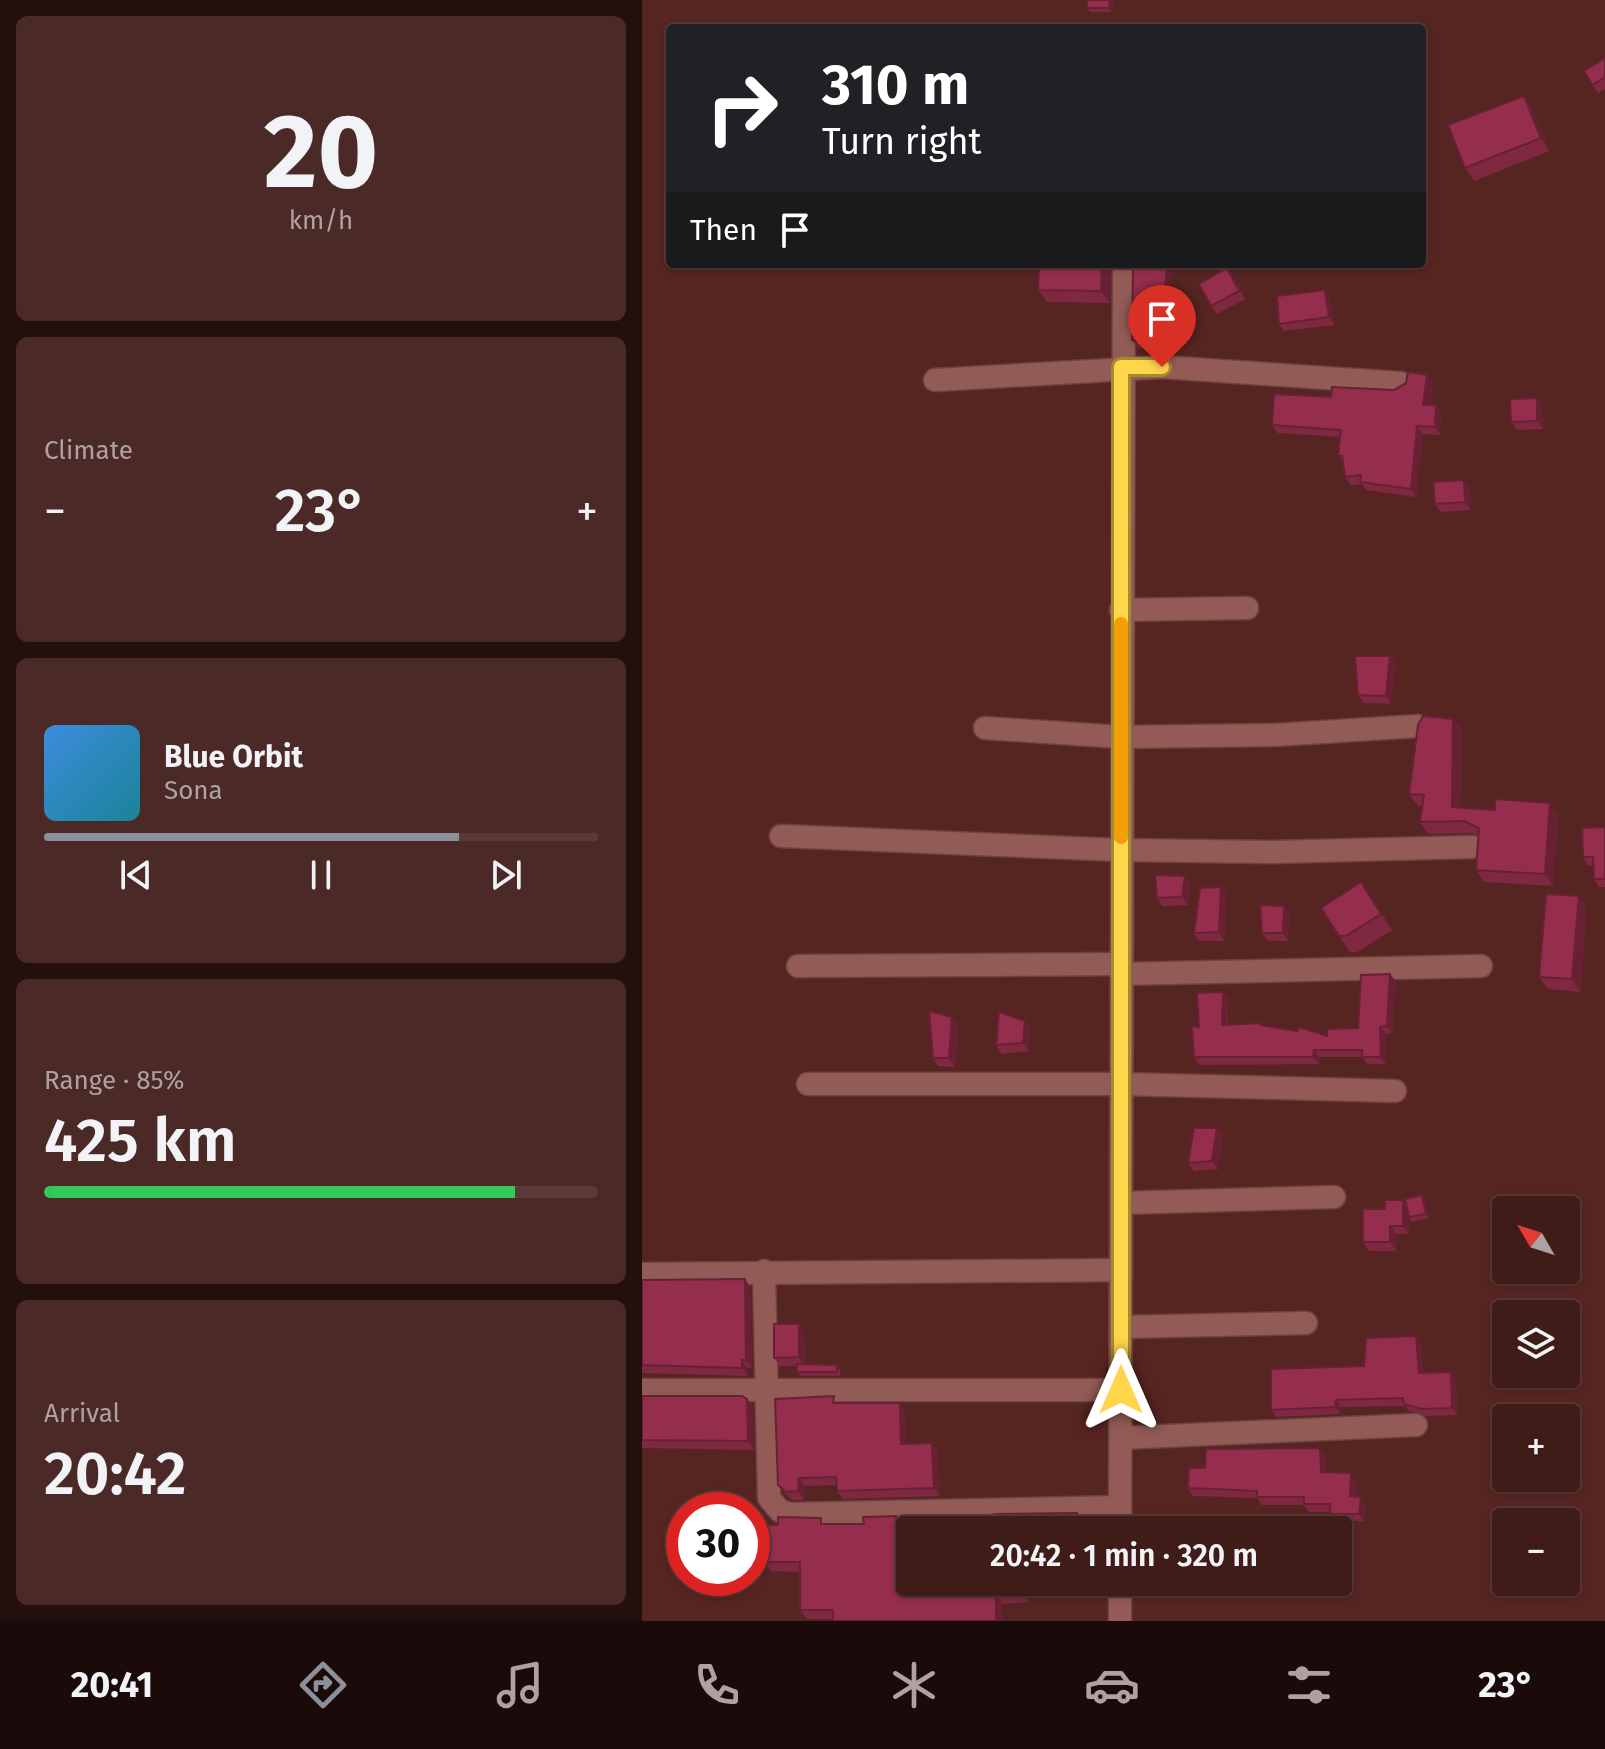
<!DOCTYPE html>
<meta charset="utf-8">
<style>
body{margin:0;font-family:"Fira Sans",sans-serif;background:#4b2926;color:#f1f3f6;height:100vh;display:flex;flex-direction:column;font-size:30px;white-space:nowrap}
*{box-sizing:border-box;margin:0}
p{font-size:26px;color:#aea1a2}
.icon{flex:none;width:44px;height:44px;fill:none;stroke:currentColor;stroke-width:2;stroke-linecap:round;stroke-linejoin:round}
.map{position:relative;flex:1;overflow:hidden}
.drawer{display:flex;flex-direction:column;gap:16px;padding:16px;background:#230f0e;width:642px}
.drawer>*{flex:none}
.top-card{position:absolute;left:24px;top:24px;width:760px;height:244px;border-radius:8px;box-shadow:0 2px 6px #0004,0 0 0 2px #593a38;background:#202124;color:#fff;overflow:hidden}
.needle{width:52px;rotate:309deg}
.fabs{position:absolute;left:850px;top:1196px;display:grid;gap:16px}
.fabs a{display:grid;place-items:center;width:88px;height:88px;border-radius:8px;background:#401c19;box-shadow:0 2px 6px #0004,0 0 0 2px #593a38;font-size:40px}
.speed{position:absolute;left:24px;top:1492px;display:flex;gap:16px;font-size:40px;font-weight:700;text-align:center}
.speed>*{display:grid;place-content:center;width:104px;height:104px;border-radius:50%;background:#401c19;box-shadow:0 2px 6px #0004,0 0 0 2px #593a38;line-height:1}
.speed .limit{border:12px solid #d22;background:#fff;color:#111}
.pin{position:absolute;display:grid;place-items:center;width:68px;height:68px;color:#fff;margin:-82px -34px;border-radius:50% 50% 50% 0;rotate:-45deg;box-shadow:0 0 8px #0007}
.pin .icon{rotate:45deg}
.me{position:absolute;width:88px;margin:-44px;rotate:0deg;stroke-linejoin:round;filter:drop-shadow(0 0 6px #0008)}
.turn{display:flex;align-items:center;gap:28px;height:168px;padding:0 24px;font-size:36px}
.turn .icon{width:104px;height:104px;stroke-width:2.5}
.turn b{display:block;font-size:56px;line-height:68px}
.then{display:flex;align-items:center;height:76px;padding:0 24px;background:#0003;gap:16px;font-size:30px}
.big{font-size:60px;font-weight:600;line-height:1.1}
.drawer .tile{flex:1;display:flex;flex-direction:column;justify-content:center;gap:12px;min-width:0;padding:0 28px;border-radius:12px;background:#4b2926}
.drawer .dial{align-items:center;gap:0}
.dial b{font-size:104px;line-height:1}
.song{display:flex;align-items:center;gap:24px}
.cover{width:96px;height:96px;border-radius:12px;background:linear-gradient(135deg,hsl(210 70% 55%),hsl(190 70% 35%))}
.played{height:8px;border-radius:4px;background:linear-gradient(90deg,#8c9099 75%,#593a38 75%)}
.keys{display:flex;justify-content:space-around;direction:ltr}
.heat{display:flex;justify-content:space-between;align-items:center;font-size:44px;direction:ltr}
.charge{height:12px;border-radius:6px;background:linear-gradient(90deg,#34c759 85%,#593a38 0)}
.trip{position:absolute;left:254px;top:1516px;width:456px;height:80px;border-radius:8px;background:#401c19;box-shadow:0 2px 6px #0004,0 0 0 2px #593a38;font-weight:600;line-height:80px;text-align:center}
.dock{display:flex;height:128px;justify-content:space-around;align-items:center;background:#1a0b0a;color:#aea1a2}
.dock .icon{width:56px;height:56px}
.dock .active{color:#8c9099}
.dock b{font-size:36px;color:#f1f3f6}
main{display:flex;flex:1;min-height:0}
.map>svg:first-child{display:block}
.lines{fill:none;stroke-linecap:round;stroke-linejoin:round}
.minor-casing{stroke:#6c4341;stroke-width:25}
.minor{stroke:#925b55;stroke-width:22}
.wall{fill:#7f2841}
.shaded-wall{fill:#682035}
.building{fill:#942e4c;stroke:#682035;stroke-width:2}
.route-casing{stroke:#a68a30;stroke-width:20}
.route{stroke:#ffd54a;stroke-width:14}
.slow{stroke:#f59e0b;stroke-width:14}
</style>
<main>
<section class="drawer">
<div class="tile dial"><b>20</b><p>km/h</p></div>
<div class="tile"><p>Climate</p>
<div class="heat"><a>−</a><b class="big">23°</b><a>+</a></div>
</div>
<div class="tile">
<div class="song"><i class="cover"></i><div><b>Blue Orbit</b><p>Sona</p></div></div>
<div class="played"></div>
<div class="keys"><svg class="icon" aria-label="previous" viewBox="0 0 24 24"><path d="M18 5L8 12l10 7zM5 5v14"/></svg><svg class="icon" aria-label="pause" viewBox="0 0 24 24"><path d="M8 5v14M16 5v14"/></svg><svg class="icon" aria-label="next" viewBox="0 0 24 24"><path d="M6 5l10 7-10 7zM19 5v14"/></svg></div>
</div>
<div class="tile"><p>Range · 85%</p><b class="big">425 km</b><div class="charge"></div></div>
<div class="tile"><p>Arrival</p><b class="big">20:42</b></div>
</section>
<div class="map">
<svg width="963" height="1621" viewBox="0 0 963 1621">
<rect width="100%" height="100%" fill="#562521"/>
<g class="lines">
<defs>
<g id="minor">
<polyline points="293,380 520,367 758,383"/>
<polyline points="479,610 605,608"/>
<polyline points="343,728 479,737 633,735 776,726"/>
<polyline points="139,836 479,850 631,852 830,847"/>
<polyline points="156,966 479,964"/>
<polyline points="479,974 839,966"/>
<polyline points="166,1084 479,1084 753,1091"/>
<polyline points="479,1203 692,1197"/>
<polyline points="122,1271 127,1498 138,1511 148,1514 478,1507"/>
<polyline points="0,1274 479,1270"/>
<polyline points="479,1327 664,1323"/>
<polyline points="0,1390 479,1390"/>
<polyline points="479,1438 774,1425"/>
<polyline points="478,1530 482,264"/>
<polyline points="478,1582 478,1621"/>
</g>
</defs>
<!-- minor casing -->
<use href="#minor" class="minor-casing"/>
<!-- minor -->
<use href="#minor" class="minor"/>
</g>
<!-- wall -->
<g class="wall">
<polygon points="471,0 470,12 448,12 445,8"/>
<polygon points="963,58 963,89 956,93 950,85"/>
<polygon points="890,108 907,151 832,181 823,168"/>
<polygon points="469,264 468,303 405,302 396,290"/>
<polygon points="491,264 531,264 528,302 519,302 516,350 496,348 490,340"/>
<polygon points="591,277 603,299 575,314 569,306"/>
<polygon points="688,297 692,325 642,331 637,324"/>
<polygon points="785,375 791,383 788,405 794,405 799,413 798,435 781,434 774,497 724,490 720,484 709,485 703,477 701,463 696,456 698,437 636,433 630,425 689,397 752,390"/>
<polygon points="895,398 900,407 901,429 875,430 869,422"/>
<polygon points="822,480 828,488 829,510 799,512 793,504"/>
<polygon points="754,664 749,704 722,703 716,695"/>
<polygon points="811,719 820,731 818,808 916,815 911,886 842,882 834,870 836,836 830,833 786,834 778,822 780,806 776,806 767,794"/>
<polygon points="963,827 963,887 957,887 952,879 951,865 946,866 941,857"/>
<polygon points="543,876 549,885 546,905 520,906 515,898"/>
<polygon points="579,887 585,896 582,941 557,941 552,933"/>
<polygon points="937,896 945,908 938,992 906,989 897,977"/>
<polygon points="730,898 750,930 715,952 708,952 697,936"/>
<polygon points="642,906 647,914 646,941 626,941 620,933"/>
<polygon points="748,974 754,982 750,1033 744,1034 744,1064 725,1064 720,1057 677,1057 677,1064 557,1065 552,1057 557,1027 581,992 586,999 586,1025 620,1026 685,1036 716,1028"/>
<polygon points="310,1017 316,1026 313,1067 296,1066 291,1058"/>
<polygon points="383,1021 388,1029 387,1051 360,1054 354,1045"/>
<polygon points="575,1128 581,1136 576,1169 552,1171 546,1163"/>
<polygon points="783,1199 787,1218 770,1222 767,1216 767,1234 754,1234 754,1251 727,1251 721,1242 743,1209 765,1205"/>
<polygon points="103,1279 108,1287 110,1368 106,1368 106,1376 0,1373 0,1280"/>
<polygon points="157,1324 162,1332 163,1364 198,1369 198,1376 158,1376 155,1372 155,1366 138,1366 132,1358"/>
<polygon points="779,1343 781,1373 814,1379 815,1415 784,1416 767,1411 764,1406 699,1407 698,1414 634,1417 629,1410 722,1366"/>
<polygon points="0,1396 111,1407 112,1450 0,1448"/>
<polygon points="197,1403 263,1411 264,1444 290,1443 296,1451 298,1496 201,1499 195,1491 195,1485 163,1486 162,1500 150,1500 142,1493 136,1485"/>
<polygon points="678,1448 684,1455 684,1472 714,1481 713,1496 724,1504 722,1521 693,1521 688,1514 688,1512 667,1512 662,1505 620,1505 615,1498 551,1496 546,1488 563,1468"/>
<polygon points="441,1522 441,1530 268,1530 268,1582 387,1582 387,1602 360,1604 361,1621 191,1621 191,1619 165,1619 158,1610 158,1572 129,1571 122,1562 136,1525 183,1524 260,1526"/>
</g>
<!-- shaded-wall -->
<g class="shaded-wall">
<polygon points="468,0 471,0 470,12 467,8"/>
<polygon points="882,96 890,108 907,151 899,138"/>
<polygon points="460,264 469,264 468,303 459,291"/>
<polygon points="525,264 531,264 528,302 523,294"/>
<polygon points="683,290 688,297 692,325 687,317"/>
<polygon points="514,294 519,302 516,350 510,342"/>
<polygon points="785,375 791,383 787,413 781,405"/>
<polygon points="895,398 900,407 901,429 895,421"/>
<polygon points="794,405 799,413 798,435 793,427"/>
<polygon points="775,426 781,434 774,497 769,489"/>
<polygon points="822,480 828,488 829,510 823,502"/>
<polygon points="748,656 754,664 749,704 744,696"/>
<polygon points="811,719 820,731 818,819 810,807"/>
<polygon points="908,803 916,815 911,886 903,874"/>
<polygon points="543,876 549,885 546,905 540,897"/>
<polygon points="579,887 585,896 582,941 577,932"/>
<polygon points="937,896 945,908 938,992 930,979"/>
<polygon points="642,906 647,914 646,941 641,933"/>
<polygon points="748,974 754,982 750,1033 745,1026"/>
<polygon points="581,992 586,999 585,1033 580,1025"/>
<polygon points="310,1017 316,1026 313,1067 307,1058"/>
<polygon points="383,1021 388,1029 387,1051 381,1043"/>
<polygon points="738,1027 744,1034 744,1064 739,1057"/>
<polygon points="672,1050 677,1057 677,1064 671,1057"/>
<polygon points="575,1128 581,1136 576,1169 570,1161"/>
<polygon points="780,1195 783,1199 787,1218 784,1214"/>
<polygon points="761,1200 767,1209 767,1234 761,1226"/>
<polygon points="748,1226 754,1234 754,1251 748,1242"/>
<polygon points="103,1279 108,1287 110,1368 104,1360"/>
<polygon points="157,1324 162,1332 163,1366 157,1357"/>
<polygon points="774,1336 779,1343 782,1380 777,1373"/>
<polygon points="100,1360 106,1368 106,1376 100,1368"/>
<polygon points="809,1372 814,1379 815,1415 810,1408"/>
<polygon points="105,1399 111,1407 112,1450 106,1441"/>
<polygon points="694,1400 699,1407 698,1414 693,1407"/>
<polygon points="258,1403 263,1411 265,1453 259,1444"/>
<polygon points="290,1443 296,1451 298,1496 292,1488"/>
<polygon points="678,1448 684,1455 684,1479 679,1472"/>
<polygon points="709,1473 714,1481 713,1503 708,1496"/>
<polygon points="157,1478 163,1486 162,1500 156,1491"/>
<polygon points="719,1497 724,1504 722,1521 717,1514"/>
<polygon points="435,1513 441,1522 441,1530 435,1530"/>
<polygon points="254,1516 260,1526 261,1536 254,1527"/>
<polygon points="380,1582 387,1582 387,1602 381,1593"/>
<polygon points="354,1594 360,1604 361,1621 354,1621"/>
</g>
<!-- building -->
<g class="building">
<polygon points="445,0 468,0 467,8 445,8"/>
<polygon points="963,58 963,77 950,85 942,71"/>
<polygon points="882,96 899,138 823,168 806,125"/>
<polygon points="397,264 460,264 459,291 396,290"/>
<polygon points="491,264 525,264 523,294 514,294 510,342 490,340"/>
<polygon points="585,268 597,291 569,306 557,284"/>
<polygon points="683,290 687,317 637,324 635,296"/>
<polygon points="766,372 785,375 781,405 794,405 793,427 775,426 769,489 718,482 719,475 703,477 700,456 696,456 699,430 630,425 632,394 689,397 690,387 752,390 764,383"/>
<polygon points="895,398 895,421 869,422 868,399"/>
<polygon points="822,480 823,502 793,504 791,482"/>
<polygon points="713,656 748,656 744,696 716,695"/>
<polygon points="781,716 811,719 810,807 853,810 853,799 908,803 903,874 834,870 837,828 822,821 778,822 782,795 767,794 776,725"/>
<polygon points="963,827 963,879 952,879 951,857 941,857 940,828"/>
<polygon points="513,875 543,876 540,897 515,898"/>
<polygon points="719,882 739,914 704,936 697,936 679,908"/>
<polygon points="579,887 577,932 552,933 558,888"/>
<polygon points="904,894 937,896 930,979 897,977"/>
<polygon points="618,905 642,906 641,933 620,933"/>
<polygon points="748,974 745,1026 738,1027 739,1057 720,1057 720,1050 672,1050 671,1057 552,1057 550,1026 557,1027 555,993 581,992 580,1025 618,1023 618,1025 656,1031 657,1027 685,1036 685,1029 716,1028 719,975"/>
<polygon points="287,1011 310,1017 307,1058 291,1058"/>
<polygon points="357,1012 383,1021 381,1043 354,1045"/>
<polygon points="552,1128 575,1128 570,1161 546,1163"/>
<polygon points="780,1195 784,1214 767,1217 763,1199"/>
<polygon points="743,1200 761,1200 761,1226 748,1226 748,1242 721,1242 721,1209 743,1209"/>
<polygon points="103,1279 104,1360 100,1360 100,1368 0,1365 0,1280"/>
<polygon points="132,1324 157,1324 157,1357 132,1358"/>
<polygon points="774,1336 777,1373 809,1372 810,1408 780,1409 762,1404 761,1398 694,1400 693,1407 629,1410 629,1369 722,1366 724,1338"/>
<polygon points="155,1364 195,1365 195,1372 155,1372"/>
<polygon points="0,1396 100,1396 105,1399 106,1441 0,1440"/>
<polygon points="192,1396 191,1403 258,1403 259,1444 290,1443 292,1488 195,1491 194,1477 157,1478 156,1491 144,1492 136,1485 133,1399"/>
<polygon points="678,1448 679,1472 709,1473 708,1496 719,1497 717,1514 688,1514 688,1504 662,1504 662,1497 615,1497 615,1491 546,1488 547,1468 563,1468 564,1449"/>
<polygon points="435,1513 435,1530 268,1530 268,1582 380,1582 381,1593 354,1594 354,1621 191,1621 191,1610 158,1610 158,1562 122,1562 123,1525 136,1525 136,1517 179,1518 179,1524 222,1524 221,1517 254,1516 254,1527 355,1514"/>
</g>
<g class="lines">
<defs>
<polyline id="route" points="479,1390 479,367 520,367"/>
</defs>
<!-- route casing -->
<use href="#route" class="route-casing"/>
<!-- route -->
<use href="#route" class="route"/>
<!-- slow -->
<polyline class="slow" points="479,837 479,624"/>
</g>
</svg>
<div class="fabs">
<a><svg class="needle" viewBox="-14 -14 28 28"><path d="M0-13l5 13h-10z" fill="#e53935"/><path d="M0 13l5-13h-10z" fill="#aea1a2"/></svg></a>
<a><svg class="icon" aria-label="layers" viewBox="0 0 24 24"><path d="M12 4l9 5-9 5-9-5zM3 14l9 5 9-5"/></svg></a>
<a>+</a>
<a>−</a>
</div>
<div class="speed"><div class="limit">30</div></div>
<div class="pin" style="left:520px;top:367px;background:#d93025"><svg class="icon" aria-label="arrive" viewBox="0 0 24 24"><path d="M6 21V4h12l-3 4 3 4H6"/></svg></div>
<svg class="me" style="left:479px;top:1390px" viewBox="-20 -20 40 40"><path d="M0-17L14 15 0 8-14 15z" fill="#ffd54a" stroke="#fff" stroke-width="4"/></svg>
<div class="trip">20:42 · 1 min · 320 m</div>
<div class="top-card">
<div class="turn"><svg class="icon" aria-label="right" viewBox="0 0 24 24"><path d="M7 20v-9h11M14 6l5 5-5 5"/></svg><div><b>310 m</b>Turn right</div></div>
<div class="then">Then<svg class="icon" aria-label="arrive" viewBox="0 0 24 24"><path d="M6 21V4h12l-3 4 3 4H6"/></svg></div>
</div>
</div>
</main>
<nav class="dock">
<b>20:41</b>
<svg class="icon active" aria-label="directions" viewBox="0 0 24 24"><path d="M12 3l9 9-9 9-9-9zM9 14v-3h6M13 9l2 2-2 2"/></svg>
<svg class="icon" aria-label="music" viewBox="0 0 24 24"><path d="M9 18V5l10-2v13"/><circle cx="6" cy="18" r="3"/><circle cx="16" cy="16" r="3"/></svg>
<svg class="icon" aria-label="phone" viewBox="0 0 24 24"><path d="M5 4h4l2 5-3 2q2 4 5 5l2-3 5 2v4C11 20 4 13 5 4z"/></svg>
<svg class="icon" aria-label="climate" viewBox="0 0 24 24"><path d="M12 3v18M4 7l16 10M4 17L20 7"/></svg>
<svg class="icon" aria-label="car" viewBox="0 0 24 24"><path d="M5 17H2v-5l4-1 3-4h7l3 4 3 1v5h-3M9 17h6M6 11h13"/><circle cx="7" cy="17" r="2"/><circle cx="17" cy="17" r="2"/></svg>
<svg class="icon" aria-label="filters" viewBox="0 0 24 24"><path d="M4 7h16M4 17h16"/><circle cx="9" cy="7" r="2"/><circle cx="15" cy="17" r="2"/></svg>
<b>23°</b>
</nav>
